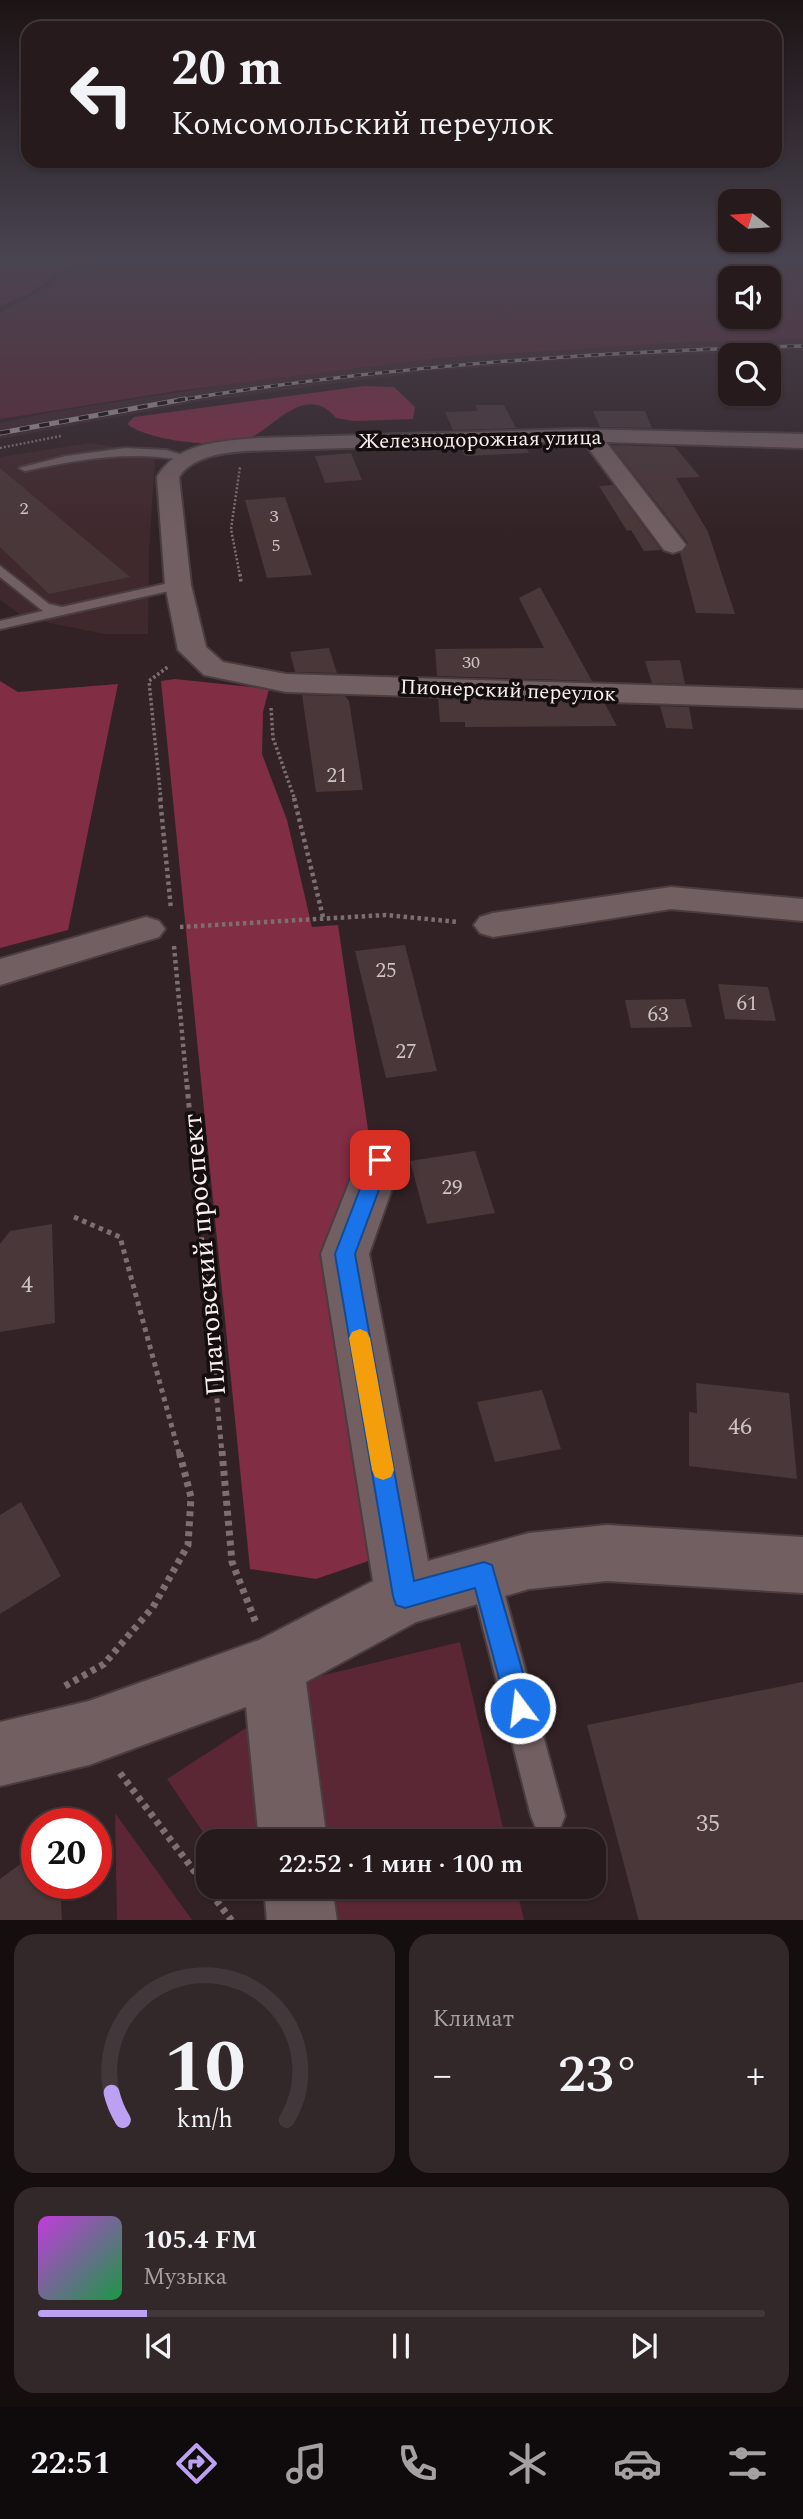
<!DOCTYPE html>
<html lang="ru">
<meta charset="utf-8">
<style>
body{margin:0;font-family:Spectral,serif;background:#322729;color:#f1f3f6;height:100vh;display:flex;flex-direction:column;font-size:26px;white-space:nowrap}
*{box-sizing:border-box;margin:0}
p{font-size:23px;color:#a4a1a3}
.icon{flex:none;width:38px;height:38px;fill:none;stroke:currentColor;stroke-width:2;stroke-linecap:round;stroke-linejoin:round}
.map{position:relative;height:1920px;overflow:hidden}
.side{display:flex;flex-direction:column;gap:14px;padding:14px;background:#150e0f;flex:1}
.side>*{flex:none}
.hud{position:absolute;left:21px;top:21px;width:761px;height:147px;border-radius:21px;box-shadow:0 2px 5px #0004,0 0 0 2px #42383b;background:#261a1c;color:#f1f3f6;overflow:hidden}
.needle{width:46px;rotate:287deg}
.controls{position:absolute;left:718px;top:189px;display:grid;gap:14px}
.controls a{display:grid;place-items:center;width:63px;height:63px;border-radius:14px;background:#261a1c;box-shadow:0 2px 5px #0004,0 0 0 2px #42383b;font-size:35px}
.speed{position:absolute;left:21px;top:1808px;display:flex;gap:14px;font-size:35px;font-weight:700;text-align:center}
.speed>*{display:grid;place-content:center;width:91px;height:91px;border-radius:50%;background:#261a1c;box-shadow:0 2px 5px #0004,0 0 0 2px #42383b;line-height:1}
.speed .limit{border:10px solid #d22;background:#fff;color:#111}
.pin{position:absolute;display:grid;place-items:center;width:60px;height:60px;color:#fff;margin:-30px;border-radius:14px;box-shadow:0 4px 10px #0006}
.me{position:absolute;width:77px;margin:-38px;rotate:345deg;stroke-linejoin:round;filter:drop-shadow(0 0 5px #0008)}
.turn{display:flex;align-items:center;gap:24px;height:147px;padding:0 35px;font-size:32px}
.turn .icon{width:91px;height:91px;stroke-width:2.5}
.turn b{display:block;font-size:49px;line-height:60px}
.big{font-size:52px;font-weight:600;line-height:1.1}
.side .tile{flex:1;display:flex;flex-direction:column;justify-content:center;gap:10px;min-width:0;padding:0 24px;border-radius:21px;background:#322729}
.side .dial{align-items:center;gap:0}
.dial svg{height:182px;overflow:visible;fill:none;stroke:#42383b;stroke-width:7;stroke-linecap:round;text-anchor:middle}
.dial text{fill:#f1f3f6;stroke:none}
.song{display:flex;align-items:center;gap:21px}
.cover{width:84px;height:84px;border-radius:10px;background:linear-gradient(135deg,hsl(290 70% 55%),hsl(140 70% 35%))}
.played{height:7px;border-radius:4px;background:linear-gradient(90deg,#bca0f2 15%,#42383b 15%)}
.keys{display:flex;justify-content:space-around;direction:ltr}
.heat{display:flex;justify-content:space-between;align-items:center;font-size:38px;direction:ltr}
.side .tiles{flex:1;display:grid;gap:14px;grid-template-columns:1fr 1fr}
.tile:last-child{grid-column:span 2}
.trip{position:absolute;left:196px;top:1829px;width:410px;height:70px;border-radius:21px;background:#261a1c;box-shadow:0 2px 5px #0004,0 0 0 2px #42383b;font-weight:600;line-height:70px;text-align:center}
.tab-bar{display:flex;height:112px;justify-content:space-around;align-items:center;background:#0f0a0b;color:#a4a1a3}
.tab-bar .icon{width:49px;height:49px}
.tab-bar .on{color:#bca0f2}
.tab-bar b{font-size:32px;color:#f1f3f6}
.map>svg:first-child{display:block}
.built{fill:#40292d}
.green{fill:#5c2734;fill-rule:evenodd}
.forest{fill:#812d44}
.water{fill:#75213a}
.building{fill:#49373a}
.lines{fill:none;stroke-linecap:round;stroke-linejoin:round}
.service-casing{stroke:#4a3d40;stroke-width:4}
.minor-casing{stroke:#4a3d40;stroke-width:4}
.path-far4{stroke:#7d6f71;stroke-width:2.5;stroke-dasharray:2 2;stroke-linecap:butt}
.path-far3{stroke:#7d6f71;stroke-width:3.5;stroke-dasharray:2.5 2.5;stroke-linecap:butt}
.path-far2{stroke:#7d6f71;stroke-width:4.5;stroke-dasharray:3.5 3.5;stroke-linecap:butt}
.path-far1{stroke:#7d6f71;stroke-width:5;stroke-dasharray:4.5 4.5;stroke-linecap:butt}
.path{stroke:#7d6f71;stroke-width:7;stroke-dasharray:5 5;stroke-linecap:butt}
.service{fill:#725f62;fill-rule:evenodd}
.minor{fill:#725f62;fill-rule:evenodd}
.rail-far1-casing{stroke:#a19395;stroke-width:3.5}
.rail-casing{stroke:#a19395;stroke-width:5}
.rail-far1{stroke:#150e0f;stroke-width:2.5;stroke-dasharray:7;stroke-linecap:butt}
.rail{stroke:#150e0f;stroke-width:3.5;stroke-dasharray:10;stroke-linecap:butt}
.route{fill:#1a73e8;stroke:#114b97;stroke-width:2}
.slow{fill:#f59e0b}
.labels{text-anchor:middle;stroke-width:7;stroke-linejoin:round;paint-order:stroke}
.far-number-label{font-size:18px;fill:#cec1c2}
.far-street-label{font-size:21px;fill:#faeff0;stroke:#150e0f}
.number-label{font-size:21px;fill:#cec1c2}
.near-number-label{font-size:24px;fill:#cec1c2}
.near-street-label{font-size:28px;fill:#faeff0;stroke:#150e0f}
</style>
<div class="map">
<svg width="803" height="1921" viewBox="0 0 803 1921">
<rect width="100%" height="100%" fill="#322225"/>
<!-- built -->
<g class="built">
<polygon points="803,339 803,350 585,359 423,372 196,402 0,439 0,423 47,413 231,384 441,358 671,343"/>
<polygon points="90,443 132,449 155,459 149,550 148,634 105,634 50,623 24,617 0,600 0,457"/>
</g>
<!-- green -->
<g class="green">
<path d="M90,263H803V339L671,343L441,358L176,391L0,419V313ZM730,278H768V317H730Z"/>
<polygon points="460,1642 506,1841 303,1841 283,1685"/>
<polygon points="249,1726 257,1841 209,1841 167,1779"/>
<polygon points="115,1813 192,1920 117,1920"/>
<polygon points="308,1887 516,1887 524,1920 313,1920"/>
</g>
<!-- forest -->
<g class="forest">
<path d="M364,386L394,387L415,407L413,419L354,421L336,418C307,383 276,425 252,437C227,450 150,442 127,424L134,417Z"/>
<polygon points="175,679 269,689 263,712 262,754 287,820 312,927 338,925 371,1150 323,1251 380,1557 316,1579 250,1569 161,681"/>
<polygon points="0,681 18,692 118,684 68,930 0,948"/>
</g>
<!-- water -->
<polygon class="water" points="0,263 72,263 29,294 0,306"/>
<!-- building -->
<g class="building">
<polygon points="476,405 504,405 516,428 453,430 445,412 477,411"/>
<polygon points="593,411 645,411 652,428 600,427"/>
<polygon points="525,445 529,453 465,456 461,447"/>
<polygon points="611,445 675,447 700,477 676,478 708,532 735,614 696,613 680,553 688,543"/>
<polygon points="351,453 362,480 325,483 315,456"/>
<polygon points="0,468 130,577 49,594 0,547"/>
<polygon points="613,485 661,550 644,551 631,530 627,531 599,486"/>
<polygon points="285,497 312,575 267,578 245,500"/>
<polygon points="540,587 592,681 437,676 435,649 544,648 519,598"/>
<polygon points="329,648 337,673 295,672 290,652"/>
<polygon points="680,660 685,684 652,683 645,661"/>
<polygon points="302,695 345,696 349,701 363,790 316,792"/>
<polygon points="438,699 605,704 617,726 465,727 465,722 440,722"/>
<polygon points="660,706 689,707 693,729 666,728"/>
<polygon points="405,945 437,1071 386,1078 355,951"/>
<polygon points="718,984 768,987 776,1021 725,1019"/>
<polygon points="685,999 692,1027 631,1028 625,1000"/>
<polygon points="475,1151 495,1213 427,1224 410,1161"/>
<polygon points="52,1224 55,1323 0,1332 0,1244 10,1231"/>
<polygon points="696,1383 789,1393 797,1479 689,1466 689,1412 697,1413"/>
<polygon points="542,1390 561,1449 495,1462 477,1402"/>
<polygon points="21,1502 61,1576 0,1614 0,1515"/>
<polygon points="803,1682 803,1921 639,1921 587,1725"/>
<polygon points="37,1852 37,1883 60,1883 62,1921 0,1921 0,1879"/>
</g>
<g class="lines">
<defs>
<g id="service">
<path d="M125,448L166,450L193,458L187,461C131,450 80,459 25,471L19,468L66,456Z"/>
<polygon points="0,566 49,604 62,607 178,581 185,585 178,589 0,629 0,621 43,611 0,577"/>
<polygon points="485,1563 495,1567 500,1577 565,1816 560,1828 548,1833 536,1828 531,1816 470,1577 475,1567"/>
</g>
<g id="minor">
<path d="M578,429L803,434V448L606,442L686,545L682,550L673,553L664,550L583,441L278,450C249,451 197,449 179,477L191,585L206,647L223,662L286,674L803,690V708L286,692L204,675L178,650L165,585L157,477C177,442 222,441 259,438Z"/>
<polygon points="671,887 803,899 803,921 671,909 493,937 480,933 474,925 480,917 493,913"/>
<polygon points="146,917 159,921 165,929 159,937 0,985 0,959"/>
<polygon points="380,1143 396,1148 402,1160 369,1254 428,1561 529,1533 607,1525 803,1537 803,1593 607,1581 529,1589 416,1622 306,1682 327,1841 259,1841 246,1707 89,1765 0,1786 0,1722 89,1701 259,1640 373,1581 321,1254 358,1160 364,1148"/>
<polygon points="264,1886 332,1886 337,1921 267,1921"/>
</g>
</defs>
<!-- service casing -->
<use href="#service" class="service-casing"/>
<!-- minor casing -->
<use href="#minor" class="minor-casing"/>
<!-- path-far4 -->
<g class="path-far4">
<polyline points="0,448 61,436"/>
<polyline points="240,576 231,529 240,467"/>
</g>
<!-- path-far3 -->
<g class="path-far3">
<polyline points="240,574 241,582"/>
<polyline points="271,708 273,738 295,800"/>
<polyline points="161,800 149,681 169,666"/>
</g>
<!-- path-far2 -->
<g class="path-far2">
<polyline points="160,798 171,909"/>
<polyline points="294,798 323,917"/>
<polyline points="180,927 386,915 458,922"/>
<polyline points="174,946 187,1087"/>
</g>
<!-- path-far1 -->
<g class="path-far1">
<polyline points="187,1085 222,1453"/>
<polyline points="74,1217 120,1237 179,1453"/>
</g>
<!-- path -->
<g class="path">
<polyline points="222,1451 232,1562 256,1623"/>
<polyline points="65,1686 104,1664 153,1607 188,1545 191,1497 179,1451"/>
<polyline points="120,1773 232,1921"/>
</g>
<!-- service -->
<use href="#service" class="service"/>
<!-- minor -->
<use href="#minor" class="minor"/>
<defs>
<path id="rail-far1" d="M174,401C382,366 593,352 803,346"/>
<polyline id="rail" points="0,433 185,399"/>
</defs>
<!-- rail-far1 casing -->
<use href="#rail-far1" class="rail-far1-casing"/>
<!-- rail casing -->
<use href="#rail" class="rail-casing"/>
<!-- rail-far1 -->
<use href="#rail-far1" class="rail-far1"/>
<!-- rail -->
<use href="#rail" class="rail"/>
</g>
<!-- sky -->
<linearGradient id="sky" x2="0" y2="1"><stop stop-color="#1c1314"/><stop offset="0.49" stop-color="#494451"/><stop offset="1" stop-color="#494451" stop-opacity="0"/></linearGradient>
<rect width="803" height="532" fill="url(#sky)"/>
<!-- route -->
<polygon class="route" points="380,1153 387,1155 390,1160 355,1254 414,1581 484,1562 492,1565 533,1708 529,1717 520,1721 510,1717 507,1708 475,1588 405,1608 396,1605 393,1596 335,1254 371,1160 374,1155"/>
<!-- slow -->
<polygon class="slow" points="360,1329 367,1332 370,1338 394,1470 391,1477 383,1480 375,1477 372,1470 349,1338 352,1332"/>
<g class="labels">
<!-- far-number labels -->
<g class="far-number-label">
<text x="24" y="514">2</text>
<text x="274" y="522">3</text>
<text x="276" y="551">5</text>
<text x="471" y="668">30</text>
</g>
<!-- far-street labels -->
<g class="far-street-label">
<text transform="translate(480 439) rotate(-1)" y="7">Железнодорожная улица</text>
<text transform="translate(508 690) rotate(2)" y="7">Пионерский переулок</text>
</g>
<!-- number labels -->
<g class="number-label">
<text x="337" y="782">21</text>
<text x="386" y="977">25</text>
<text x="747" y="1010">61</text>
<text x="658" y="1021">63</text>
<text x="406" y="1058">27</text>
<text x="452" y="1194">29</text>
</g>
<!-- near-number labels -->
<g class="near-number-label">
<text x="27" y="1292">4</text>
<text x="740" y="1434">46</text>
<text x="708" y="1831">35</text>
</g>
<!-- near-street labels -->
<g class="near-street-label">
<text transform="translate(203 1255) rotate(-95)" y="10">Платовский проспект</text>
</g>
</g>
</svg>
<div class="controls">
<a><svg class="needle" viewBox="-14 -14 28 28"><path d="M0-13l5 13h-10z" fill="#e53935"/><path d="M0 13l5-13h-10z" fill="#a4a1a3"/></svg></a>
<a><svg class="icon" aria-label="sound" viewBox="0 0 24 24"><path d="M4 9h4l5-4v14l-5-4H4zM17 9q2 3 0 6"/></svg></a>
<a><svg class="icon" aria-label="search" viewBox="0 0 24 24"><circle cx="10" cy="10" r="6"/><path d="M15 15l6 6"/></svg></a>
</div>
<div class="speed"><div class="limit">20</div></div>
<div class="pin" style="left:380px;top:1160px;background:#d93025"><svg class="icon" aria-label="arrive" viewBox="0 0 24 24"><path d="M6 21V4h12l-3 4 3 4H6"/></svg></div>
<svg class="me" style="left:520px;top:1708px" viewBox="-20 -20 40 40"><circle r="17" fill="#1a73e8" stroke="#fff" stroke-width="3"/><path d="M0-11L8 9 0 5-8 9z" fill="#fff"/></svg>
<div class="trip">22:52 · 1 мин · 100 m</div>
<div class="hud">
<div class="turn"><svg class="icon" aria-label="left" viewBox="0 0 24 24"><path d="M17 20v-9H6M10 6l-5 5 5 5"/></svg><div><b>20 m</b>Комсомольский переулок</div></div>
</div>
</div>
<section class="side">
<div class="tiles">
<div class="tile dial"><svg viewBox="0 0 100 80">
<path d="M14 69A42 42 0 1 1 86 69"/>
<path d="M14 69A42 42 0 0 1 9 57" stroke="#bca0f2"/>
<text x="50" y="56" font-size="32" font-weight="700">10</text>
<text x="50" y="72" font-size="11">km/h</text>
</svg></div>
<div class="tile"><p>Климат</p>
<div class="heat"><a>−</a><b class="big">23°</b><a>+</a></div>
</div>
<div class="tile">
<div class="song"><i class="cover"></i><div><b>105.4 FM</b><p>Музыка</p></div></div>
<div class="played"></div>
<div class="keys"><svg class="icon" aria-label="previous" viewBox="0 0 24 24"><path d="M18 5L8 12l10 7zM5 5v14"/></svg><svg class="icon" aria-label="pause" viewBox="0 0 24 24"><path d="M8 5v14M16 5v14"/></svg><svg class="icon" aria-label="next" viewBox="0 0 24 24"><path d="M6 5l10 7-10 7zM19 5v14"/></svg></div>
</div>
</div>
</section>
<nav class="tab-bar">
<b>22:51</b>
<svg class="icon on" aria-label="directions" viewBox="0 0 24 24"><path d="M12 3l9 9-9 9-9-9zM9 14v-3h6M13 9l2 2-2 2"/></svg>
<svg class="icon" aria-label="music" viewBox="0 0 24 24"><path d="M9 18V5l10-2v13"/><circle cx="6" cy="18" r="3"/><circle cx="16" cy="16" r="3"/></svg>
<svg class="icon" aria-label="phone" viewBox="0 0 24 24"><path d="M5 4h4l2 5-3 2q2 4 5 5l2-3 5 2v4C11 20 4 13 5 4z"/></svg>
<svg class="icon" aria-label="climate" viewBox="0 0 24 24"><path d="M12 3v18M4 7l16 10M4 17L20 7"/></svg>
<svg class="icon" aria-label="car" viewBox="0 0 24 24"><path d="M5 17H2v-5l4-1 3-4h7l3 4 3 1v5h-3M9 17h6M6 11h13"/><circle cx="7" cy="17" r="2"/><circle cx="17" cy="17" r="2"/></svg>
<svg class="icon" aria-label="filters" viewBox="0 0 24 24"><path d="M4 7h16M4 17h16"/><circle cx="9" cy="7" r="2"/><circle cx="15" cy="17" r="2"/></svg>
</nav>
